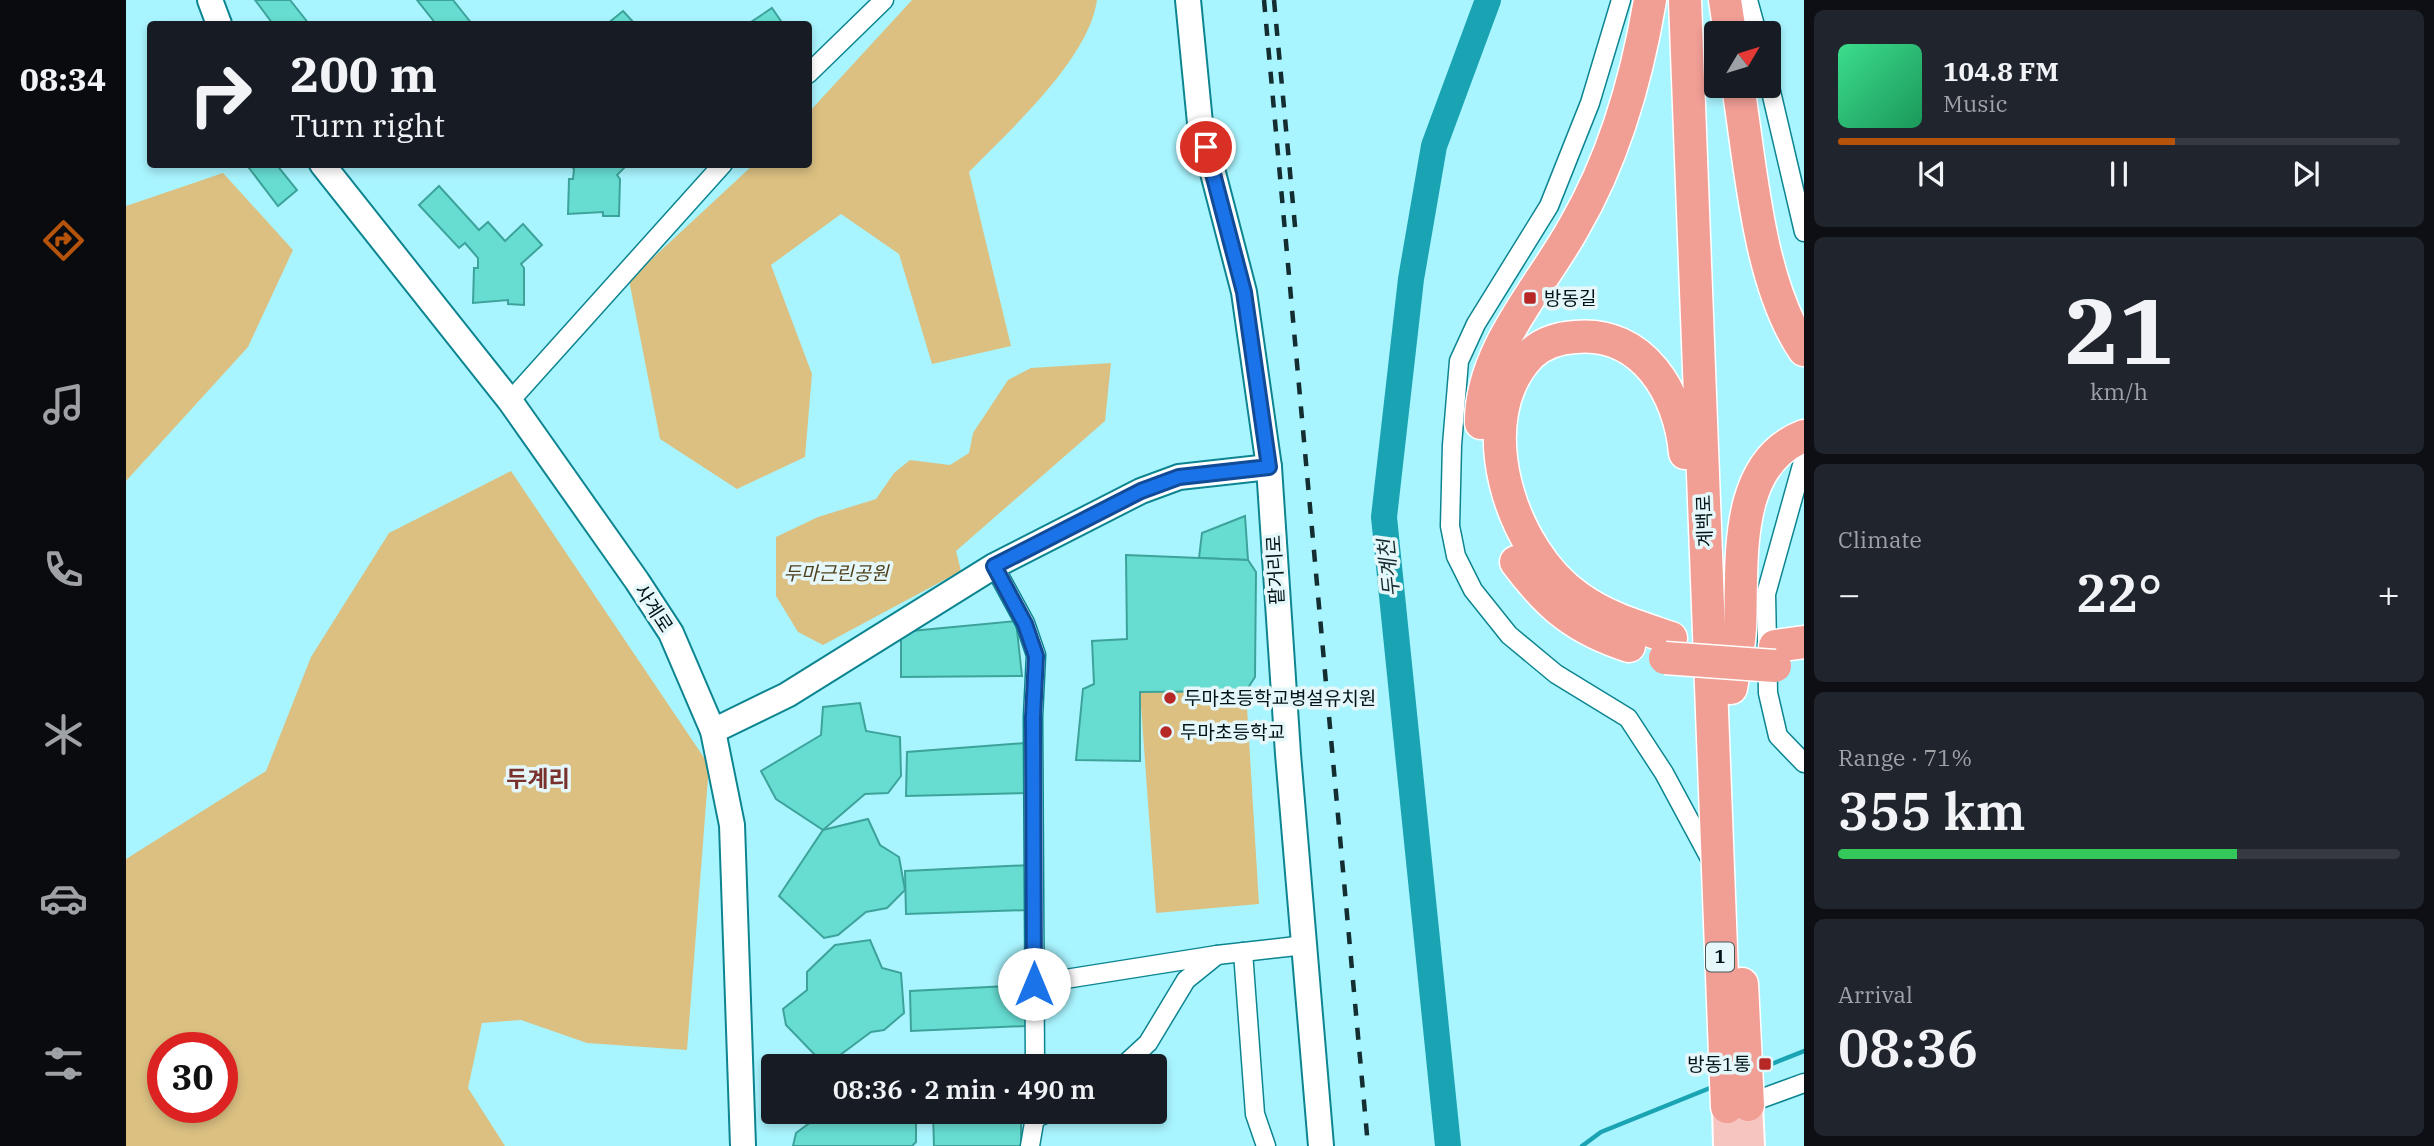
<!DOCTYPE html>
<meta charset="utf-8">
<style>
body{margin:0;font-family:"IBM Plex Serif","Noto Sans KR",serif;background:#20242c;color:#f1f3f6;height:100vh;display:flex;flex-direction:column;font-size:26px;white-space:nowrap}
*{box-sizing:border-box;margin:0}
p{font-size:23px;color:#9ea1a6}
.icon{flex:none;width:38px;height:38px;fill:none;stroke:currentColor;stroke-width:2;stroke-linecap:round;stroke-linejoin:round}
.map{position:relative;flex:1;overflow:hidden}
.panel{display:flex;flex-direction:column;gap:10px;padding:10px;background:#0d0f14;width:630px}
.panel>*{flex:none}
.guide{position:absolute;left:21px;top:21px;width:665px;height:147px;border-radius:7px;box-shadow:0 4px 10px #0003;background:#171b24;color:#f1f3f6;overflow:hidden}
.needle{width:46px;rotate:52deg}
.buttons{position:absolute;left:1578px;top:21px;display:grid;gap:14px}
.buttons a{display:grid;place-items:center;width:77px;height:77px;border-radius:7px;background:#171b24;box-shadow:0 4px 10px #0003;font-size:35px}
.speed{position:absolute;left:21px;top:1032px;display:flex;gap:14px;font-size:35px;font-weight:700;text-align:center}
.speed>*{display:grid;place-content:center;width:91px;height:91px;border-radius:50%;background:#171b24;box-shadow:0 4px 10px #0003;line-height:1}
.speed .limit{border:10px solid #d22;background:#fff;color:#111}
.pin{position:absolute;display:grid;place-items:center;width:60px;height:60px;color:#fff;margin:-30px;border:4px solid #fff;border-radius:50%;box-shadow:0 2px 7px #0007}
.me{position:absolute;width:77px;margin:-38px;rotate:0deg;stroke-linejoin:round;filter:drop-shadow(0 0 5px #0008)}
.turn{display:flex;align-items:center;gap:24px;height:147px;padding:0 28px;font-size:32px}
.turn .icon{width:91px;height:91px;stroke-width:2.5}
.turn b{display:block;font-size:49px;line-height:60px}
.big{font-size:52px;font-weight:600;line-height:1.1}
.panel .tile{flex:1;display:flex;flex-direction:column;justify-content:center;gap:10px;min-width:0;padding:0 24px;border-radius:10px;background:#20242c}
.panel .dial{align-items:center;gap:0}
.dial b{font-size:91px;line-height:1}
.song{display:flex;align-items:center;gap:21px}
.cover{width:84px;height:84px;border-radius:10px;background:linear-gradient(135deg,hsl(150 70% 55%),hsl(150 70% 35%))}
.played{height:7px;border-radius:4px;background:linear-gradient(90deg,#b45309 60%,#363941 60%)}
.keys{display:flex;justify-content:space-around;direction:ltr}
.heat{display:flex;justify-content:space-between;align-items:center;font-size:38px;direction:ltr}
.charge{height:10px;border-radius:5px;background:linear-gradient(90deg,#34c759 71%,#363941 0)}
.trip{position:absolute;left:635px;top:1054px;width:406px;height:70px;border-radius:7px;background:#171b24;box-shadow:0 4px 10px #0003;font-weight:600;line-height:70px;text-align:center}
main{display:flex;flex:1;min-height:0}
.dock{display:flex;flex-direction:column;width:126px;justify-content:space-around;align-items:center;background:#090b0e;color:#9ea1a6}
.dock .icon{width:49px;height:49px}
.dock .on{color:#b45309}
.dock b{font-size:32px;color:#f1f3f6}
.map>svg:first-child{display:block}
.green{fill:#dbc082;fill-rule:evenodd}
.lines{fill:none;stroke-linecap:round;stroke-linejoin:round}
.stream{stroke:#1aa4b3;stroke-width:4.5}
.river{stroke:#1aa4b3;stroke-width:26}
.building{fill:#67ddd2;stroke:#3da39a;stroke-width:2}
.street-casing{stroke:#0d8591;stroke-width:21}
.secondary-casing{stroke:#0d8591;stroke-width:28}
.primary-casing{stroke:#fff;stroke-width:32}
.highway-casing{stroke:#fff;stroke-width:35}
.street{stroke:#fff;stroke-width:18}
.secondary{stroke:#fff;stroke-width:24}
.primary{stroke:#f7c5bf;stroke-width:28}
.highway{stroke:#f19e95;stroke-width:32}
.rail{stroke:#132d31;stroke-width:4.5;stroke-dasharray:12 12;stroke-linecap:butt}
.highway-bridge-casing{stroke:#fff;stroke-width:35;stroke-linecap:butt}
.highway-bridge{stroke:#f19e95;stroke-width:32}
.route-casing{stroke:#114b97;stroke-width:18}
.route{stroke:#1a73e8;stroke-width:12}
.poi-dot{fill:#b62725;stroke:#e5f7f9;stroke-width:2.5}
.labels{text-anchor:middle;stroke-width:7;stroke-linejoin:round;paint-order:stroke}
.shield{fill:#e5f7f9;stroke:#45585b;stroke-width:2}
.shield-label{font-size:18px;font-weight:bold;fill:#011417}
.poi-label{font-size:19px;fill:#011417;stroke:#e5f7f9;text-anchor:start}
.street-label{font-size:19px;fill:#011417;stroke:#e5f7f9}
.park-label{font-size:19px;font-style:italic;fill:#4f401d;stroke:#e5f7f9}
.water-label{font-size:21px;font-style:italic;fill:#182d30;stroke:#e5f7f9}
.quarter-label{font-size:23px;font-weight:bold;fill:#78312c;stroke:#e5f7f9}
</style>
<main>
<nav class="dock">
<b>08:34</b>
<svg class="icon on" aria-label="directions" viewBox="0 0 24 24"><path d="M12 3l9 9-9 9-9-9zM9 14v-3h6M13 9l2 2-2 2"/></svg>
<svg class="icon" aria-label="music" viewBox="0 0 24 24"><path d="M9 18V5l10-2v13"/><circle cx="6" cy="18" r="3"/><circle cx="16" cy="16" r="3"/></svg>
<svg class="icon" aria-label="phone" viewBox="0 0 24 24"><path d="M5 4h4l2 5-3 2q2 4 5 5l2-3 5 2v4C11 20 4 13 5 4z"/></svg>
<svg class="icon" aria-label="climate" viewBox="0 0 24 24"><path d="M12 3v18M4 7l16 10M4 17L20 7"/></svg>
<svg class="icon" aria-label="car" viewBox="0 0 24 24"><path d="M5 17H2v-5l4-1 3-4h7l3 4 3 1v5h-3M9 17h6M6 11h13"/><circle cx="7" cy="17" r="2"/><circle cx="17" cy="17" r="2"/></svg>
<svg class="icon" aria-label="filters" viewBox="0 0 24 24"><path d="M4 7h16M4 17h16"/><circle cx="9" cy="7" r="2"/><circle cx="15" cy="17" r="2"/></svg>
</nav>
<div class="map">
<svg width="1678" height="1146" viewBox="0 0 1678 1146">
<rect width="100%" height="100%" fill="#a9f5ff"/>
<!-- green -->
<g class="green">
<path d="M786,0H971C963,59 884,130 843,172L885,346L806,364L773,254L715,214L645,265L686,374L679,457L611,489L534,439L503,280L627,165L682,164L683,112Z"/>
<polygon points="97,173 167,250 122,347 0,481 0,206"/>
<polygon points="985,363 979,421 830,551 835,571 697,645 672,632 650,596 650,537 692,517 750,499 768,473 784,460 824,465 843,453 847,433 882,380 905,368"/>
<path d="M385,471L583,765L561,1050L461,1043L395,1020L356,1023L342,1088L379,1146H0V859L140,771L185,657L263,533ZM37,1048H96V1108H37Z"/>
<polygon points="1120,691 1133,904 1030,913 1014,692"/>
</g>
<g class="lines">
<!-- stream -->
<g class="stream">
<polyline points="1633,1069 1678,1051"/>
<polyline points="1456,1146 1475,1132 1589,1086"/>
</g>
<!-- river -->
<polyline class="river" points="1322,1146 1258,517 1285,279 1308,146 1362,0"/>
</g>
<!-- building -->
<g class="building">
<polygon points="129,0 164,0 183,24 147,24"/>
<polygon points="291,0 327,0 346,24 310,24"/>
<polygon points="646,8 657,24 622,24"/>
<polygon points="497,11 509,24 481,24"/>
<polygon points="120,164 150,164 171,190 152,206"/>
<polygon points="443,164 502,164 491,175 494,179 493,216 477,216 477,212 442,214 443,179 447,179 448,169"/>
<polygon points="313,186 353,230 362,222 379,241 397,224 416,245 395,264 398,268 398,305 382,304 382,300 347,303 348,268 352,268 352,258 339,243 333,248 293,205"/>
<polygon points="1119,516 1122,560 1073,558 1076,533"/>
<polygon points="1000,555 1122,560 1130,572 1129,677 1120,691 1014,692 1014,761 950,760 957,689 968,684 966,641 1001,639"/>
<polygon points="890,621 896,676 775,677 775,632"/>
<polygon points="734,703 740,731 774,737 775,776 762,793 739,794 697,830 650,799 635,771 695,735 697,707"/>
<polygon points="899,743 901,793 780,796 781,752"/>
<polygon points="742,819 754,845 773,857 779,890 761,908 740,912 712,935 698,938 653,896 697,830"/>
<polygon points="904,865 903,910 780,914 779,871"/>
<polygon points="744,940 756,968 775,973 778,1013 758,1030 745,1032 714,1055 690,1056 660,1025 657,1009 681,990 681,972 709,945"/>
<polygon points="901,985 900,1026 785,1031 784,991"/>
<polygon points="693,1111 790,1111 790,1142 786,1146 667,1146 670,1133 694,1115"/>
<polygon points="827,1111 895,1111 895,1146 808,1146 807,1113"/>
</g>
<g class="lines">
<defs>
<g id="street">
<polyline points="1495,0 1464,103 1423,206 1350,324 1333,361 1326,445 1324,526 1330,556 1347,590 1383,635 1430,674 1502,718 1538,773 1587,864"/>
<polyline points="1622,0 1631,33"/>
<polyline points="682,74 758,0"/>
<polyline points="1643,83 1678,232"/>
<polyline points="384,401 597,164"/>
<polyline points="1678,458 1640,594 1642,693 1652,736 1678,763"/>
<polyline points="868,566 899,623 910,655 907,717 909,1066"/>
<polyline points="1117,952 1129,1114 1140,1146"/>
<polyline points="908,984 1091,955"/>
<polyline points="997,1066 1022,1043 1060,980 1091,955 1179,945"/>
<polyline points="1615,1106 1678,1083"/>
<polyline points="910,1118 926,1111"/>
<polyline points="904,1146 910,1111"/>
</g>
<g id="secondary">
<polyline points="84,0 93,24"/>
<polyline points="1062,0 1074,123 1118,292 1143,467 1162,754 1195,1146"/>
<polyline points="196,164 384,401 511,581 545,633 587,731 606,825 617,1146"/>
<polyline points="587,731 661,695 868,566 1015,491 1053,477 1143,467"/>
</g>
<g id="primary">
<polyline points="1622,1105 1624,1146"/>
<polyline points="1601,1107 1602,1146"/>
</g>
<g id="highway">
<polyline points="1559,0 1601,1107"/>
<polyline points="1599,0 1604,33"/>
<path d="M1612,86C1625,167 1632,282 1678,350"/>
<path d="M1355,423C1354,351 1415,287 1448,227C1488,158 1511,78 1524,0"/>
<path d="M1390,562C1423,606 1450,629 1503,646"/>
<path d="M1545,638C1513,627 1481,618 1453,598C1385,552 1341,419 1405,354C1417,343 1433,338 1449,337C1517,330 1554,394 1559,453"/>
<polyline points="1649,646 1678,642"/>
<path d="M1605,688C1608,669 1613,649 1614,629C1617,566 1605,464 1678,436"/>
<polyline points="1616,984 1622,1105"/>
</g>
</defs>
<!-- street casing -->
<use href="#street" class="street-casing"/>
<!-- secondary casing -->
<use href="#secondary" class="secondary-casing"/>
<!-- primary casing -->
<use href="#primary" class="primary-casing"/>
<!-- highway casing -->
<use href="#highway" class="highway-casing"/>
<!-- street -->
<use href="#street" class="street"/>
<!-- secondary -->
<use href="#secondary" class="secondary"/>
<!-- primary -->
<use href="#primary" class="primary"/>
<!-- highway -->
<use href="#highway" class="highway"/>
<!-- rail -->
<g class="rail">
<polyline points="1138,0 1242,1146"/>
<polyline points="1148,0 1170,237"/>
</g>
<defs>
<polyline id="highway-bridge" points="1539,658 1649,666"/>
</defs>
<!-- highway-bridge casing -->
<use href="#highway-bridge" class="highway-bridge-casing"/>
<!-- highway-bridge -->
<use href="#highway-bridge" class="highway-bridge"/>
</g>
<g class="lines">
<defs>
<polyline id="route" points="908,984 907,717 910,656 899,624 868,566 1015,491 1053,477 1143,467 1118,292 1080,147"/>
</defs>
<!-- route casing -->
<use href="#route" class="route-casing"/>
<!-- route -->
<use href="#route" class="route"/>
</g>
<!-- markers -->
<g class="poi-dot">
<rect x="1397" y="291" width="14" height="14" rx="3.5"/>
<circle cx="1044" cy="698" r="7"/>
<circle cx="1040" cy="732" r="7"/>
<rect x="1632" y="1057" width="14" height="14" rx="3.5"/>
</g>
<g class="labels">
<!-- shield labels -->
<rect class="shield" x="1580" y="942.5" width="28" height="29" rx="5"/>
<g class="shield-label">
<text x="1594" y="963">1</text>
</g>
<!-- poi labels -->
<g class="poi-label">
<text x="1418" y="305">방동길</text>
<text x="1058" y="705">두마초등학교병설유치원</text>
<text x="1054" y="739">두마초등학교</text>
<text x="1625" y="1071" text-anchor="end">방동1통</text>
</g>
<!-- street labels -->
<g class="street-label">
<text transform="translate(1578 521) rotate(-92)" y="7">계백로</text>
<text transform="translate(1149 570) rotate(-93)" y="7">팥거리로</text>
<text transform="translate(528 608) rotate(57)" y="7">사계로</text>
</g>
<!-- park labels -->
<g class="park-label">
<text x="710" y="580">두마근린공원</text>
</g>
<!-- water labels -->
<g class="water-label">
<text transform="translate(1263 568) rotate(-96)" y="7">두계천</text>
</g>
<!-- quarter labels -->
<g class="quarter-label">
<text x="412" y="787">두계리</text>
</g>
</g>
</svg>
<div class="buttons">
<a><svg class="needle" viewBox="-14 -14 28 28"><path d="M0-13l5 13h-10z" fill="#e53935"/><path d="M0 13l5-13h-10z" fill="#9ea1a6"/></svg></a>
</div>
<div class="speed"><div class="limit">30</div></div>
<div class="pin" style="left:1080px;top:147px;background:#d93025"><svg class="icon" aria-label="arrive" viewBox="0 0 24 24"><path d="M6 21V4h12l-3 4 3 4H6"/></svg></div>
<svg class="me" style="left:908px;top:984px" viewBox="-20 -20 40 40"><circle r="19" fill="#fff"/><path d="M0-13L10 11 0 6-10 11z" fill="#1a73e8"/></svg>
<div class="trip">08:36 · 2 min · 490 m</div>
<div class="guide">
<div class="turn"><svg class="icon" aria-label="right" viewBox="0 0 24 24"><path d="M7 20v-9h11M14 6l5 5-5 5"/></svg><div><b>200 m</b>Turn right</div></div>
</div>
</div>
<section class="panel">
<div class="tile">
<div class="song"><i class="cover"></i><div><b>104.8 FM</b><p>Music</p></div></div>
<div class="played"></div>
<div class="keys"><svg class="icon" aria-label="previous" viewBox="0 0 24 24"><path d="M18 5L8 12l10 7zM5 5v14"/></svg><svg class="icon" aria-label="pause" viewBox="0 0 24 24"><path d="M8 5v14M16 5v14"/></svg><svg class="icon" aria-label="next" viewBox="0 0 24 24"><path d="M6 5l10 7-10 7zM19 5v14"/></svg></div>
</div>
<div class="tile dial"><b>21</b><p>km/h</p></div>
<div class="tile"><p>Climate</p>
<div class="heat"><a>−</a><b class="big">22°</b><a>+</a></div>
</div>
<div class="tile"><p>Range · 71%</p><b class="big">355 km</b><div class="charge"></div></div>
<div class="tile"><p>Arrival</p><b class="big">08:36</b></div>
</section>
</main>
